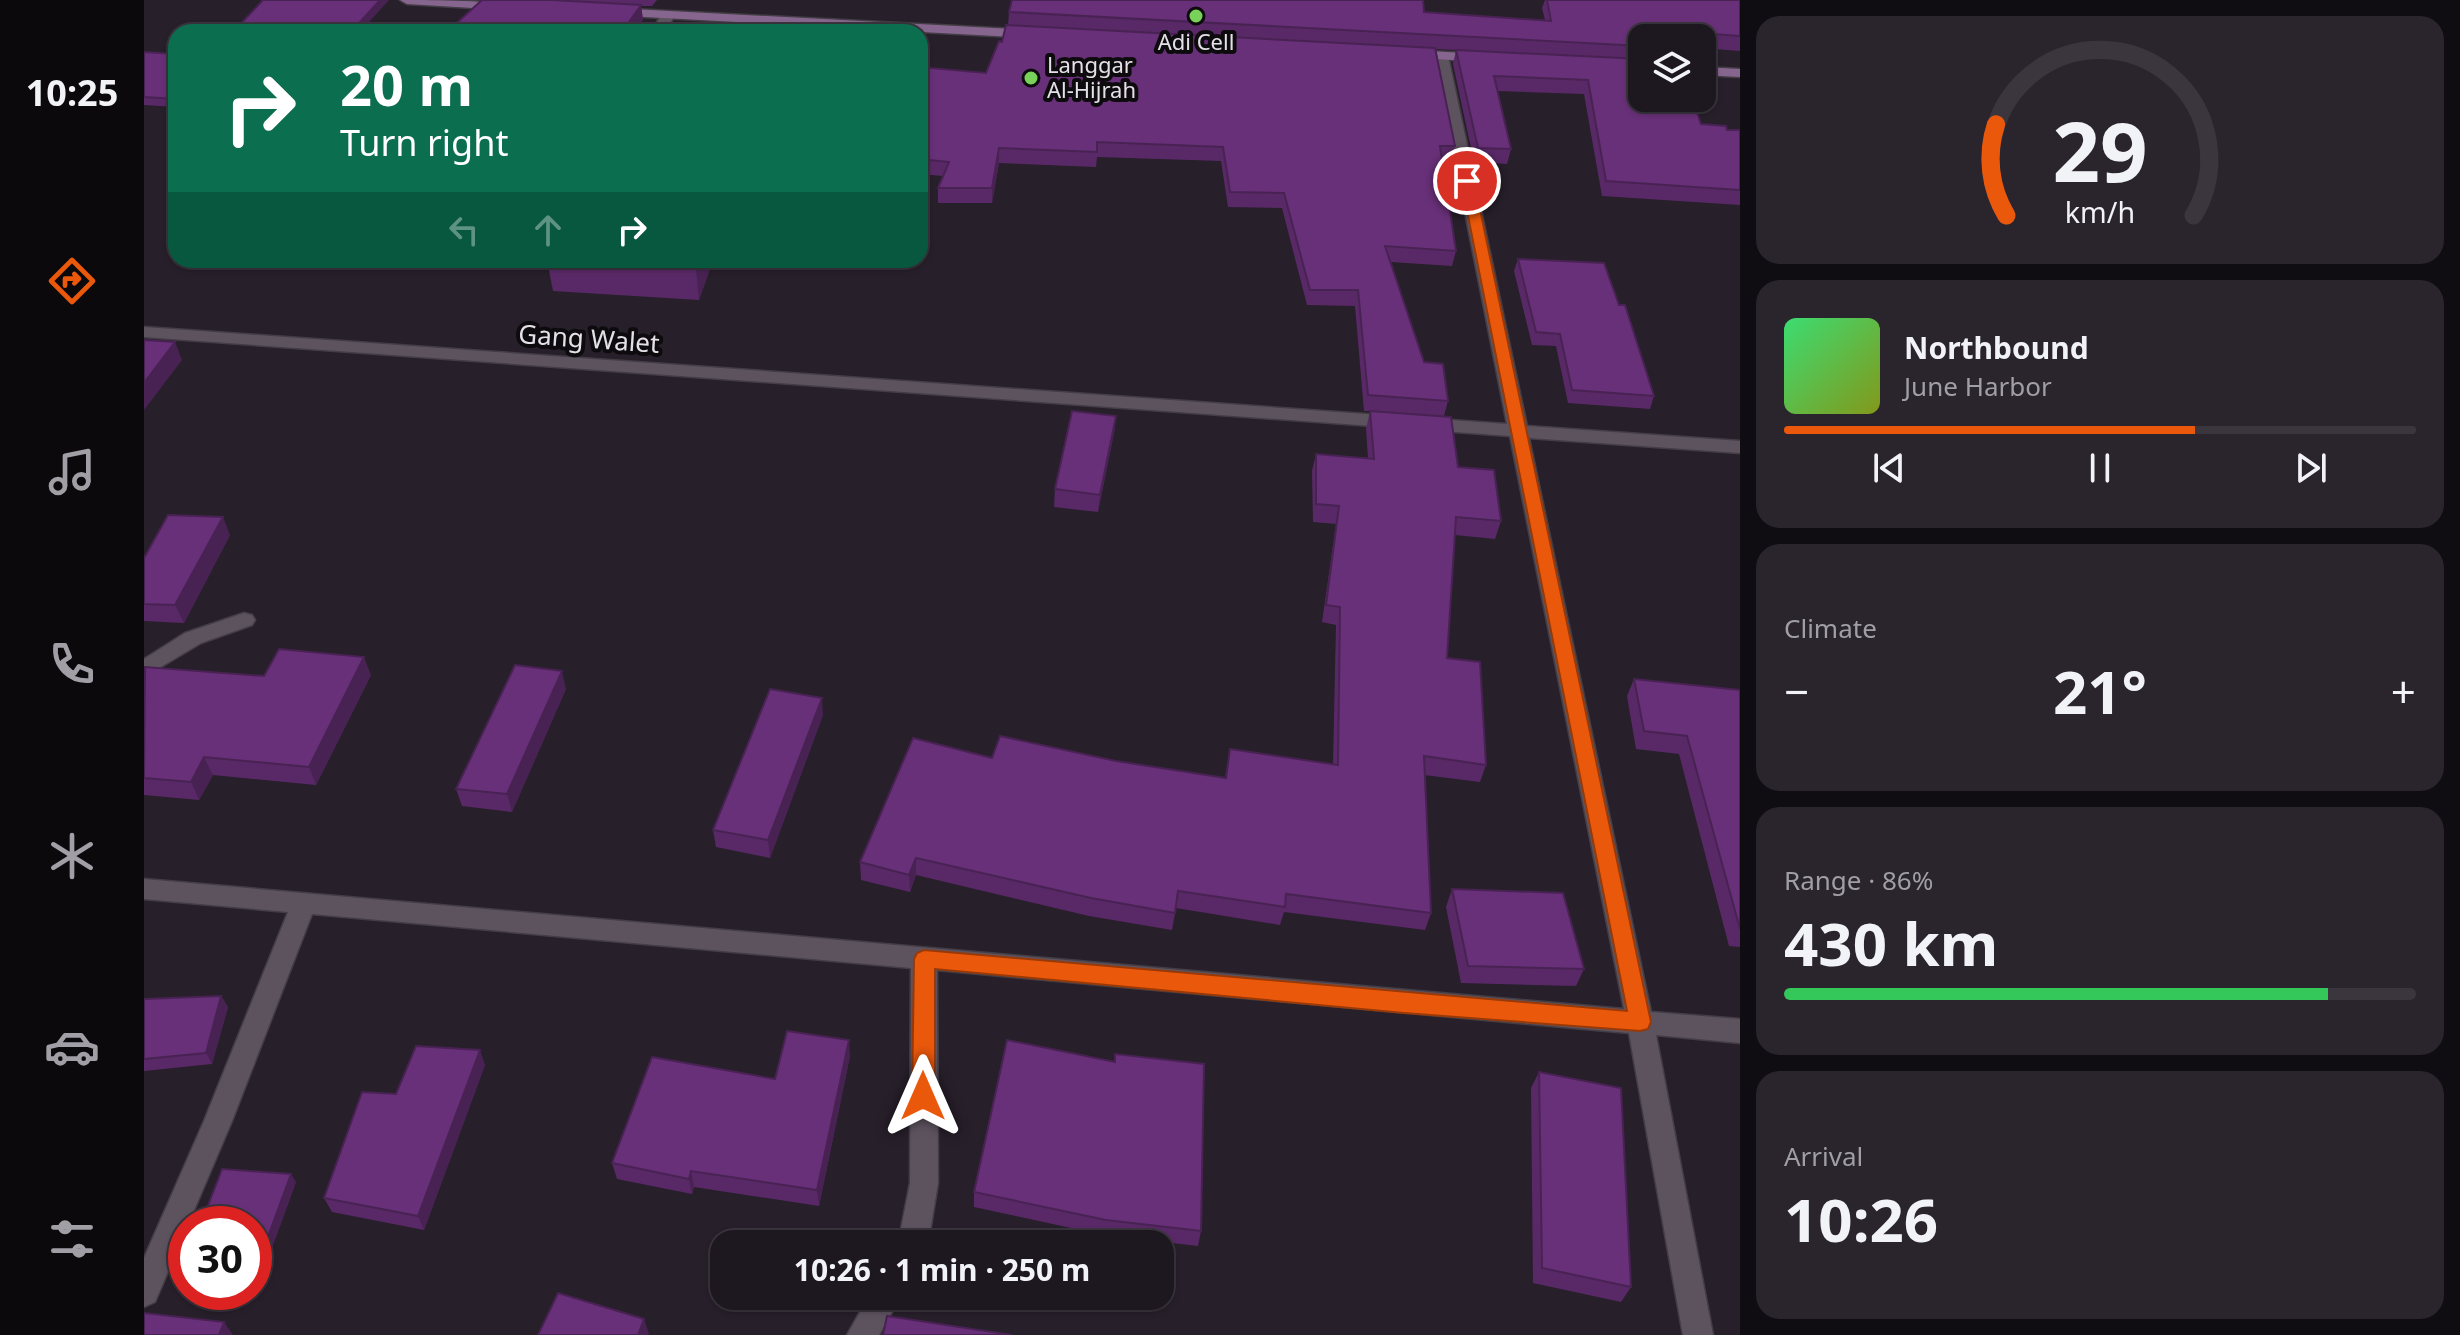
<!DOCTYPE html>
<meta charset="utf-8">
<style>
body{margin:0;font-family:"Noto Sans",sans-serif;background:#2a242d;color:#f1f3f6;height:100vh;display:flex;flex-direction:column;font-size:30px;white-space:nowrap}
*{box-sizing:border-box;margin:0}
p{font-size:26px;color:#a09fa5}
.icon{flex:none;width:44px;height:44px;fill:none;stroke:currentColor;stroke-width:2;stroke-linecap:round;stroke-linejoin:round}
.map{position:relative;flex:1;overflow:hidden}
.details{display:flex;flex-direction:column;gap:16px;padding:16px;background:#100d12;width:720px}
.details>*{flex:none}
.hud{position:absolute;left:24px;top:24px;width:760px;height:244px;border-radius:24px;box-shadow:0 2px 6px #0004,0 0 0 2px #3b363e;background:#0b6e4f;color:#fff;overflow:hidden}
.controls{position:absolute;left:1484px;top:24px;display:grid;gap:16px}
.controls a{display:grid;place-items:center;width:88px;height:88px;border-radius:16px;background:#1d1720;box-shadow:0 2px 6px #0004,0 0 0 2px #3b363e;font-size:40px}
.speed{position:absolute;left:24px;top:1206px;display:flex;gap:16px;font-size:40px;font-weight:700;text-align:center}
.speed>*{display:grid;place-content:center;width:104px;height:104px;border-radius:50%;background:#1d1720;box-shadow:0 2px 6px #0004,0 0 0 2px #3b363e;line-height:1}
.speed .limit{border:12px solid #d22;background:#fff;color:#111}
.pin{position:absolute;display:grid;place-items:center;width:68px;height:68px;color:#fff;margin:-34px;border:4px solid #fff;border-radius:50%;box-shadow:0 2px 8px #0007}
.me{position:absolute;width:88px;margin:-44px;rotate:0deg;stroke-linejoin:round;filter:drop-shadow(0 0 6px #0008)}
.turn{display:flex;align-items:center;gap:28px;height:168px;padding:0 40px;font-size:36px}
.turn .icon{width:104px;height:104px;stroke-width:2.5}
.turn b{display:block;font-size:56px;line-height:68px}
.lanes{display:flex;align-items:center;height:76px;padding:0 40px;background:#0003;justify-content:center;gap:40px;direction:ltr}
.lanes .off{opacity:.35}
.big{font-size:60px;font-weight:700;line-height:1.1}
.details .tile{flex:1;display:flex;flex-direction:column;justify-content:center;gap:12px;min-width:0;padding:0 28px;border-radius:24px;background:#2a242d}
.details .dial{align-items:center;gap:0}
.dial svg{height:208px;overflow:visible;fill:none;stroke:#3b363e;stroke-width:7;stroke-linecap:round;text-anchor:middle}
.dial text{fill:#f1f3f6;stroke:none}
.song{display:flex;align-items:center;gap:24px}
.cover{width:96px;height:96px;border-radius:12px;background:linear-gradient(135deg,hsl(140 70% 55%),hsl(70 70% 35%))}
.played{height:8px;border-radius:4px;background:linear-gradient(90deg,#ea580c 65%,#3b363e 65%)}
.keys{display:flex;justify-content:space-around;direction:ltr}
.heat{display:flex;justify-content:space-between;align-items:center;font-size:44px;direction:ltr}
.charge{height:12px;border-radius:6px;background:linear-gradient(90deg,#34c759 86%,#3b363e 0)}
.trip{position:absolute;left:566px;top:1230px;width:464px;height:80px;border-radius:24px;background:#1d1720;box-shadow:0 2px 6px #0004,0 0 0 2px #3b363e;font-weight:700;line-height:80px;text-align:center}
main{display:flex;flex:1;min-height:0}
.menu{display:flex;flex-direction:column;width:144px;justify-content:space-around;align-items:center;background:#0c090d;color:#a09fa5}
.menu .icon{width:56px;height:56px}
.menu .current{color:#ea580c}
.menu b{font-size:36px;color:#f1f3f6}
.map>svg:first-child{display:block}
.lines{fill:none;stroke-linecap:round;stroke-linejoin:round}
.minor-casing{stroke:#433d45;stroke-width:3}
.secondary-casing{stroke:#433d45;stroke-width:3}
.minor{fill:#5d535f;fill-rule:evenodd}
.secondary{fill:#86668e;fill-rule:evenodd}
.wall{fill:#592967}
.shaded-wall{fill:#492254}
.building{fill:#683078;stroke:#492254;stroke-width:2}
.route{fill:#ea580c;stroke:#983908;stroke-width:2}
.poi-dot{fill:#78d158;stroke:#0e0b0f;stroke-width:3}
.labels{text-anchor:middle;stroke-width:8;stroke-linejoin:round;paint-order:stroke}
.far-poi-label{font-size:22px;fill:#e5e0e7;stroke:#0e0b0f}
.street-label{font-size:26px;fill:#e5e0e7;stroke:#0e0b0f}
</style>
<main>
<nav class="menu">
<b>10:25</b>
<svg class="icon current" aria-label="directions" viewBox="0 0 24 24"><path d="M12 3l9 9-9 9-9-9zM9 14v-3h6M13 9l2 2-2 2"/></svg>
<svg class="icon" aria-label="music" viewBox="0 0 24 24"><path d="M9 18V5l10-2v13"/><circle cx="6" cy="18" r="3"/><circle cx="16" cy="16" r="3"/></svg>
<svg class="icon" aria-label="phone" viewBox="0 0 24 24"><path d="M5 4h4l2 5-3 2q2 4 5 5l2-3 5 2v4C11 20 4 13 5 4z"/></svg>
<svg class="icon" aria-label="climate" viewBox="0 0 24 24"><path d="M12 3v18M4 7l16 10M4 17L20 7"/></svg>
<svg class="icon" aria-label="car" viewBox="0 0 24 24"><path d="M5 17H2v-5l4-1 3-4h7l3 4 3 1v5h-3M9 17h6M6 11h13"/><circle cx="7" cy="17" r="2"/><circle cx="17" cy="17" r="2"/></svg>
<svg class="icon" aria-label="filters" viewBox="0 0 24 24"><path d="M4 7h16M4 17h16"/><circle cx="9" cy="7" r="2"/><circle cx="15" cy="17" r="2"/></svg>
</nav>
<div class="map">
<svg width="1596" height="1335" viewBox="0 0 1596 1335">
<rect width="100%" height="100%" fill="#271f2a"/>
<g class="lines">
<defs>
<g id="minor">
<polygon points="519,12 531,15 521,32 507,32"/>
<polygon points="1297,52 1304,56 1383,426 1596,441 1596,453 1385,438 1507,1012 1596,1019 1596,1043 1512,1035 1569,1335 1539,1335 1485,1033 793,970 794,1183 784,1244 754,1244 766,1183 767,968 168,914 88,1121 11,1302 0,1307 0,1258 60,1121 144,912 0,899 0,879 1480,1009 1366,436 0,337 0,327 1363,424 1290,56"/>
<polygon points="100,613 108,615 111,620 108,625 57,643 0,677 0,659 41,633"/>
<polygon points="725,1296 757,1296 735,1335 703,1335"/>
</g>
<g id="secondary">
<path d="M256,0C280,0 352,0 369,6L362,10L263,4Z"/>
<polygon points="469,8 890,30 897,34 890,38 464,15 462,12"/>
<polygon points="1264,50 1341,54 1348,58 1341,62 1259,57 1259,51"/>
<polygon points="1558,67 1596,69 1596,77 1558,75"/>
</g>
</defs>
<!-- minor casing -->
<use href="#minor" class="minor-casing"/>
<!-- secondary casing -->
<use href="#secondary" class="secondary-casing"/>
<!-- minor -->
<use href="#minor" class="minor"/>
<!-- secondary -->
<use href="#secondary" class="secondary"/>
</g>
<!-- wall -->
<g class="wall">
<polygon points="338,0 513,0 508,6 497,6 499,20"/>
<polygon points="1401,0 1596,0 1596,51 1558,48 1558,38 1498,38 1498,98 1557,124 1583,130 1596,130 1596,205 1458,196 1440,94 1353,91 1367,149 1363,164 1330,162 1309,64 1312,50 1292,49 1311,146 1308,161 1298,161 1312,251 1308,266 1247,262 1280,362 1304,401 1300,416 1314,467 1357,521 1351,539 1311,535 1303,658 1342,765 1336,782 1280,775 1287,913 1281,930 1140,912 1136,925 1032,908 1028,930 945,916 772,875 766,892 717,880 716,862 848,758 972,761 1081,778 1086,749 1189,765 1192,625 1178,622 1192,524 1169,522 1168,471 1172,454 1224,458 1222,429 1226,411 1220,411 1211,306 1163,305 1138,208 1084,207 1077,161 953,157 952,167 855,163 848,203 794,203 794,188 799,176 776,174 776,67 842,73 858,42 864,26 865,12 1280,12 1401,20 1398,8"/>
<polygon points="0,52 32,54 32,107 0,105"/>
<polygon points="1374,259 1475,305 1510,396 1506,409 1424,403 1412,346 1388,345 1370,271"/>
<polygon points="403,260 569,260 555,300 409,291"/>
<polygon points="972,416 970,433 954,512 910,507 911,489"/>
<polygon points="86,535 40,623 0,621 0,558"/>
<polygon points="0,668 120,676 227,675 172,785 69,775 55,800 0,795"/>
<polygon points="1490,679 1596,690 1596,947 1585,946 1535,754 1492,749 1483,696"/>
<polygon points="422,689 368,812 318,806 312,789"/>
<polygon points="679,715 626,858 572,847 569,830"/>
<polygon points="1308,889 1440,969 1432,986 1317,983 1302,907"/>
<polygon points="77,996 84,1007 68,1064 0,1071 0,999"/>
<polygon points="971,1054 1057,1231 1054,1246 959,1235 830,1207 830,1192 970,1062"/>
<polygon points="706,1056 675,1206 550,1187 548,1194 473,1179 468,1163 631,1079"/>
<polygon points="341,1065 280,1230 188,1212 180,1198 252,1094"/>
<polygon points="1395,1072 1487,1287 1477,1302 1389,1283 1387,1088"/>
<polygon points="152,1182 126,1253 110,1252 110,1224"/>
</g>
<!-- shaded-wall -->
<g class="shaded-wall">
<polygon points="236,0 245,0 216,32 207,32"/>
<polygon points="497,5 499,20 490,32 478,32"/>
<polygon points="855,148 855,163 848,203 848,188"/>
<polygon points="555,260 569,260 555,300 552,269"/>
<polygon points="31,342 38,360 0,410 0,383"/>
<polygon points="972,416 970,433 954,512 956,495"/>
<polygon points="79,517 86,535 40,623 31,605"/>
<polygon points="220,657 227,675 172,785 165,767"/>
<polygon points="418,671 422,689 368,812 363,794"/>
<polygon points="678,698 679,715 626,858 624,840"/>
<polygon points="60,757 69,775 55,800 47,782"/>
<polygon points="772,858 772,875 766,892 765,875"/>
<polygon points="77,996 84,1007 68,1064 62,1053"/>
<polygon points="705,1040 706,1056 675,1206 673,1190"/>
<polygon points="336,1050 341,1065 280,1230 274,1216"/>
<polygon points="547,1171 550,1187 548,1194 545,1179"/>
<polygon points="147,1174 152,1182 126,1253 121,1245"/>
<polygon points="500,1319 505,1334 504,1335 494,1335"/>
<polygon points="80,1322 89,1335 75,1335"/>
</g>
<!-- building -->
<g class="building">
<polygon points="119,0 236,0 207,32 89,32"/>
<polygon points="338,0 408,0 497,5 478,32 303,32"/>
<polygon points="868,0 1279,0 1280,12 1407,21 1403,0 1596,0 1596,36 1528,31 1530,38 1498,38 1498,46 865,12"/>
<polygon points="862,25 1291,48 1311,146 1296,146 1312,251 1241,246 1280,362 1299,364 1304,401 1224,395 1214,290 1166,290 1140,193 1086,192 1079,147 953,142 953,152 855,148 848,188 794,188 805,162 776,159 776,67 842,73 855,41 858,42"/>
<polygon points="1312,50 1498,59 1498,98 1548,98 1557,124 1582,126 1583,130 1596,130 1596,190 1462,181 1444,80 1350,76 1367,149 1334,148"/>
<polygon points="0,52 32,54 32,99 0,97"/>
<polygon points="1374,259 1460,263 1475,305 1481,305 1510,396 1428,390 1416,334 1392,332"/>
<polygon points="403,260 555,260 552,269"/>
<polygon points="0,340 31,342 0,383"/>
<polygon points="928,411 972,416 956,495 911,489"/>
<polygon points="1226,411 1307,417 1314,467 1350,470 1357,521 1312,517 1303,658 1336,662 1342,765 1280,756 1287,913 1142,894 1141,907 1034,891 1031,913 947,898 772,858 765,875 716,862 769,738 848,758 856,736 972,761 1082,778 1086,749 1194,765 1196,607 1182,605 1195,506 1172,504 1172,454 1230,459"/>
<polygon points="24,515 79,517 31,605 0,604 0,558"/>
<polygon points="135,649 220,657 165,767 60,757 47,782 0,778 1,667 120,676"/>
<polygon points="371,665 418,671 363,794 312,789"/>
<polygon points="1490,679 1596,690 1596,929 1543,736 1500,731"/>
<polygon points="626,689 678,698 624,840 569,830"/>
<polygon points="1308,889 1419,893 1440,969 1324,966"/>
<polygon points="77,996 62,1053 0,1059 0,999"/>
<polygon points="643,1031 705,1040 673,1190 547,1171 545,1179 468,1163 508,1057 631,1079"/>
<polygon points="863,1040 971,1062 971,1054 1060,1064 1057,1231 962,1220 830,1192"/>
<polygon points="272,1046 336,1050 274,1216 180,1198 218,1092 252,1094"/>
<polygon points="1395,1072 1477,1088 1487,1287 1398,1268"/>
<polygon points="78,1169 147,1174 121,1245 110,1244 110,1224 57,1224"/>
<polygon points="414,1293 500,1319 494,1335 394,1335"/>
<polygon points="0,1313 80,1322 75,1335 0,1335"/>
<polygon points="743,1316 868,1335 739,1335"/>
</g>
<!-- route -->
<polygon class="route" points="1323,177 1330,181 1507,1022 1504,1029 1496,1031 1260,1013 791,969 791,1096 787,1103 779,1106 771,1103 768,1096 770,959 773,953 780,950 1483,1011 1317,181"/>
<!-- markers -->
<g class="poi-dot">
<circle cx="1052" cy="16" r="8"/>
<circle cx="887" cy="78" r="8"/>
</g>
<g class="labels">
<!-- far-poi labels -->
<g class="far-poi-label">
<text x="1052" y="50">Adi Cell</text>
<text x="903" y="73" text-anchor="start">Langgar<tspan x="903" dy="25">Al-Hijrah</tspan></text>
</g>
<!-- street labels -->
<g class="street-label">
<text transform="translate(445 339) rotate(4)" y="9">Gang Walet</text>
</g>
</g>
</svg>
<div class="controls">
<a><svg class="icon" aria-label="layers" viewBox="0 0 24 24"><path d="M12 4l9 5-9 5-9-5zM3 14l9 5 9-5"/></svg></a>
</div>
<div class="speed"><div class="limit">30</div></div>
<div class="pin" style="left:1323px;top:181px;background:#d93025"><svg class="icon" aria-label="arrive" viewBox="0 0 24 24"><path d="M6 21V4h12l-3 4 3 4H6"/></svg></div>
<svg class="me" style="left:779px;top:1096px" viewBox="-20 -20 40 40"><path d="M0-17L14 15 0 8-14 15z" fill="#ea580c" stroke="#fff" stroke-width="4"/></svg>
<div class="trip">10:26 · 1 min · 250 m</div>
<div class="hud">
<div class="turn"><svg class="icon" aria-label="right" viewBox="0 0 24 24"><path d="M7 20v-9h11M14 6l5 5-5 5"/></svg><div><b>20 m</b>Turn right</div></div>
<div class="lanes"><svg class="icon off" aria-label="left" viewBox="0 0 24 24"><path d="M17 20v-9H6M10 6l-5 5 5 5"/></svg><svg class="icon off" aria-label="ahead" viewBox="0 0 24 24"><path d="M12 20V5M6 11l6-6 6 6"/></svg><svg class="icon" aria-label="right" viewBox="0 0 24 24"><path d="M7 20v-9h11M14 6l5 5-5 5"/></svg></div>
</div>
</div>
<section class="details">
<div class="tile dial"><svg viewBox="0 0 100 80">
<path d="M14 69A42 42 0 1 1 86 69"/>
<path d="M14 69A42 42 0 0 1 10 34" stroke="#ea580c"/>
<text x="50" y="56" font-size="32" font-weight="700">29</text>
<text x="50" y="72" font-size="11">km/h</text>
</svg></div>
<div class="tile">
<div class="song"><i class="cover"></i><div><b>Northbound</b><p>June Harbor</p></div></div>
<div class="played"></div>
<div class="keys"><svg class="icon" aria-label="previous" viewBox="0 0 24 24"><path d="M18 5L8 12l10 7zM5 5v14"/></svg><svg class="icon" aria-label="pause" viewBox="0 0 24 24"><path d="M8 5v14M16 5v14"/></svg><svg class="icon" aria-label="next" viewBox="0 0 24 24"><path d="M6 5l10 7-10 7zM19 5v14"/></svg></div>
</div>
<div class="tile"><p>Climate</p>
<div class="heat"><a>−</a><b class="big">21°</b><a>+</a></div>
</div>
<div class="tile"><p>Range · 86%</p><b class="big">430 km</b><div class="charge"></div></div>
<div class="tile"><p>Arrival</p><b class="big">10:26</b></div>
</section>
</main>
